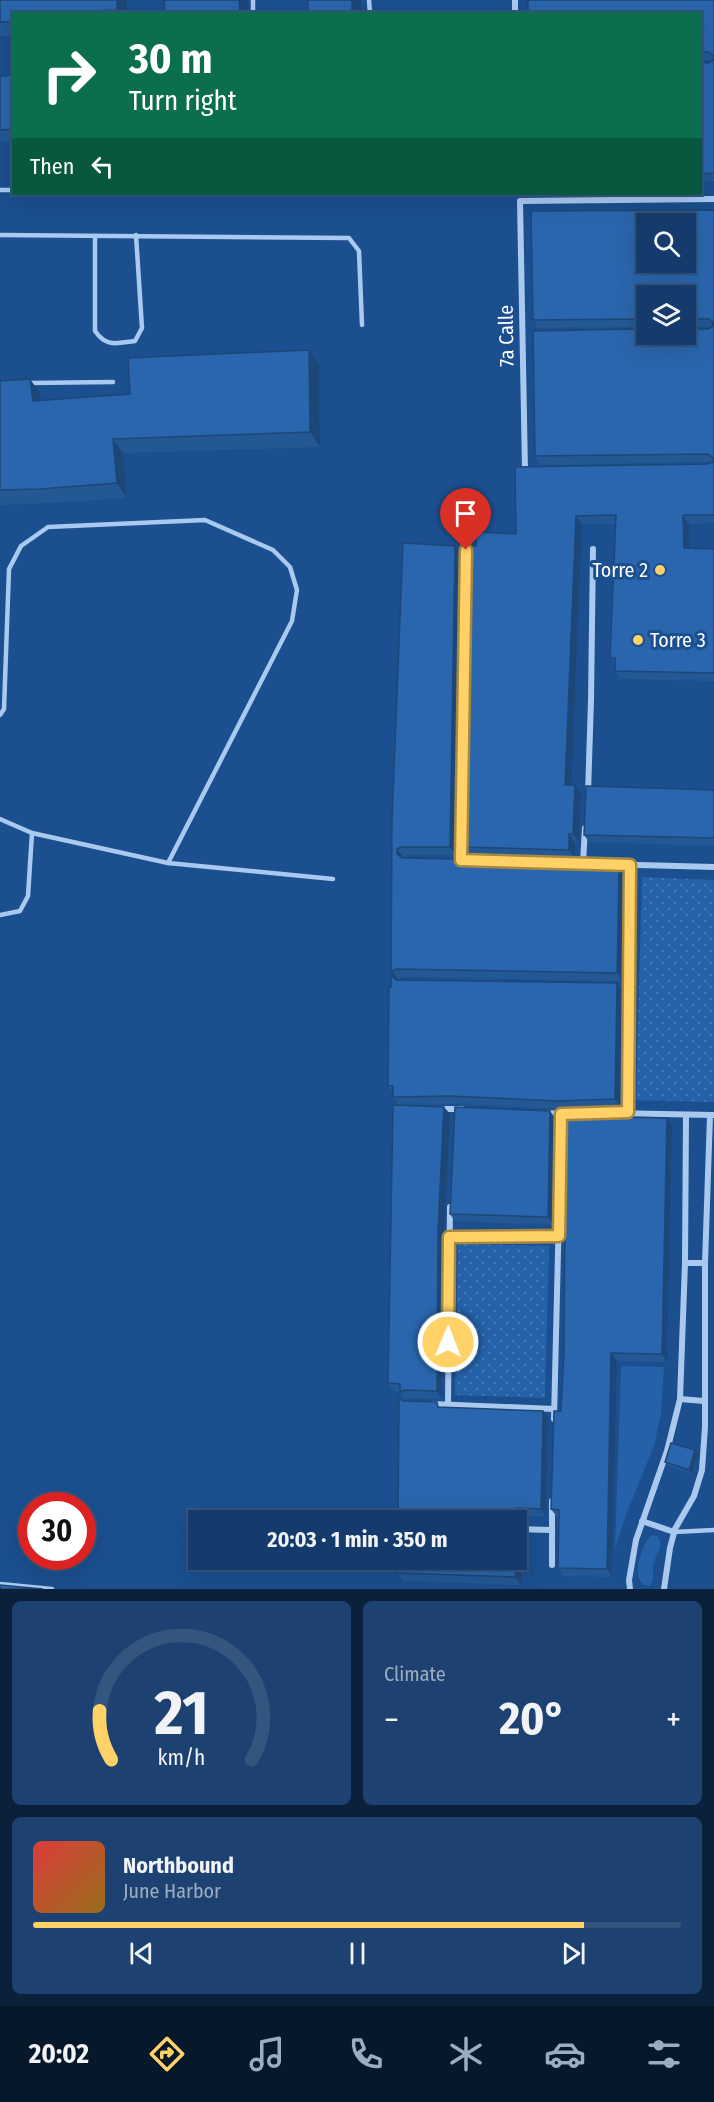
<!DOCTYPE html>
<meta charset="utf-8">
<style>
body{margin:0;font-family:"Fira Sans Condensed",sans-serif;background:#1d4271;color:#f1f3f6;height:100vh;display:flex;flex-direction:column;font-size:22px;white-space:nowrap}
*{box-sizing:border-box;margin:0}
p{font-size:20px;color:#9dadc1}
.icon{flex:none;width:33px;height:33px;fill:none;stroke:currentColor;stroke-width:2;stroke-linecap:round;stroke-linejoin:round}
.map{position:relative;height:1589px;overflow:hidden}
.drawer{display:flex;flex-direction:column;gap:12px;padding:12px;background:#0b203b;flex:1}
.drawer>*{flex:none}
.guide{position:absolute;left:12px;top:12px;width:690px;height:183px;border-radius:0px;box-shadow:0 6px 24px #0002,0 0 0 2px #33557e;background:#0b6e4f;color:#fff;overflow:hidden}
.fabs{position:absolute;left:636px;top:213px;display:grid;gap:12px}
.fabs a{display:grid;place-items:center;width:60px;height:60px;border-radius:0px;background:#143b6b;box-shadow:0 6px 24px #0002,0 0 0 2px #33557e;font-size:30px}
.speed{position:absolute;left:18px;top:1492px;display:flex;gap:12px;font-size:30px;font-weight:700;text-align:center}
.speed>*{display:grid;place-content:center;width:78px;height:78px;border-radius:50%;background:#143b6b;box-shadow:0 6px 24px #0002,0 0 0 2px #33557e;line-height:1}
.speed .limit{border:9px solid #d22;background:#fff;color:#111}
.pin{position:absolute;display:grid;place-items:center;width:51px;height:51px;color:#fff;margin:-62px -26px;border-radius:50% 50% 50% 0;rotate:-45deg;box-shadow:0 0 6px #0007}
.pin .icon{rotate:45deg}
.me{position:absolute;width:66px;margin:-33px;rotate:1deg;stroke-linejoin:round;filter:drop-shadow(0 0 4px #0008)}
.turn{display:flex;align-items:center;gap:21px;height:126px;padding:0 18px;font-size:27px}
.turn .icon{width:78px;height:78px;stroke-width:2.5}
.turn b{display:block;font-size:42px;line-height:51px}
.then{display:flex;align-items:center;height:57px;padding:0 18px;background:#0003;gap:12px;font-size:22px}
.big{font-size:45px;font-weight:700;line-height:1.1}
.drawer .card{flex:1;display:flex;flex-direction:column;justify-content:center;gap:9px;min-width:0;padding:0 21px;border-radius:9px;background:#1d4271}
.drawer .dial{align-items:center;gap:0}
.dial svg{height:156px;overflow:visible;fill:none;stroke:#33557e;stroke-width:7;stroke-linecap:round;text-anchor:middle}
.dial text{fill:#f1f3f6;stroke:none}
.song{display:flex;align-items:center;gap:18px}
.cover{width:72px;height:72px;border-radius:9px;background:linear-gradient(135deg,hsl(0 70% 55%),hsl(40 70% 35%))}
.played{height:6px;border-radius:3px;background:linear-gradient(90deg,#ffd166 85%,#33557e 85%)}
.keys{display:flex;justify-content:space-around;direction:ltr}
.heat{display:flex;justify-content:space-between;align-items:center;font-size:33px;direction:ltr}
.drawer .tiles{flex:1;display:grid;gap:12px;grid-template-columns:1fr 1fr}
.card:last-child{grid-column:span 2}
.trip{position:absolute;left:188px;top:1510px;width:339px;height:60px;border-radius:0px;background:#143b6b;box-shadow:0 6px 24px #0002,0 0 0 2px #33557e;font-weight:700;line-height:60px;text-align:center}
.tabs{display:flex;height:96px;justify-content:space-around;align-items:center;background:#08182b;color:#9dadc1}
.tabs .icon{width:42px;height:42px}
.tabs .on{color:#ffd166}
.tabs b{font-size:27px;color:#f1f3f6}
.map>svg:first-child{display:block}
.grass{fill:#2461a8}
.park{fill:url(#park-dots)}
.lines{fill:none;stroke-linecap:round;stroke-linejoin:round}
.lane{stroke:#a9c9ee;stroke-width:4.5}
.street{stroke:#a9c9ee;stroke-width:6}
.wall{fill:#245895;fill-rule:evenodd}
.shaded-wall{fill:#1d4779}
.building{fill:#2a66ad;stroke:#1d4779;stroke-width:1.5;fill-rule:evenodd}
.route-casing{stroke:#a68842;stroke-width:15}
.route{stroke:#ffd166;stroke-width:10}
.poi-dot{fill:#ffd166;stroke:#1b4f8f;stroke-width:2}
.labels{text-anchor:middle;stroke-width:6;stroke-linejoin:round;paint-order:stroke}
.street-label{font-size:20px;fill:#fff;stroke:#1b4f8f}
.poi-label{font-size:20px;fill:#fff;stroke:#1b4f8f;text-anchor:end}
</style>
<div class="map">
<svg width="714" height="1589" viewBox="0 0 714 1589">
<defs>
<pattern id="park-dots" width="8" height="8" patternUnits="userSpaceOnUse" patternTransform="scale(1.5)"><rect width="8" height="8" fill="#2461a8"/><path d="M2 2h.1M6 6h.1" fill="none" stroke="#4579b5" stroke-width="1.8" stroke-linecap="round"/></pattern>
</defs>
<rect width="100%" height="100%" fill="#1b4f8f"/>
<!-- grass -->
<g class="grass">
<polygon points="621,1366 664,1367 661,1414 654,1446 627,1512 615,1548"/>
<path d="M652,1535L657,1536L660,1540L661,1545L653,1564V1581L650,1586C628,1586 641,1543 652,1535Z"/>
</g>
<!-- park -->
<g class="park">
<polygon points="642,877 714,880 714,1102 636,1100"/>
<polygon points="458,1244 549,1246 545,1398 455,1395"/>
</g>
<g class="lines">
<!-- lane -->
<g class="lane">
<polyline points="253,0 253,14"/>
<polyline points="369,0 370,14"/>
<polyline points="0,190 14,190"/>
<polyline points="0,235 349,238 359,251 362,325"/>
<path d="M95,236V331C107,348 117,343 135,341L142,328L136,235"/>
<polyline points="29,383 113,382"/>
<polyline points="0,715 4,709 9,569 21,546 48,527 205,520 273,550 290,567 297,590 292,621 168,863"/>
<polyline points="0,819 32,833 168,863 333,879"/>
<polyline points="0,915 20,911 28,896 32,833"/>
<polyline points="674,1532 714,1530"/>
<polyline points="0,1584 52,1589"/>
</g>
<!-- street -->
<g class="street">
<polyline points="515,14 515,0"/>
<polyline points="527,470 525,470 520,201 714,199"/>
<polyline points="588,794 591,700 593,549"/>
<polyline points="461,860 462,842"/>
<polyline points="564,863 714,867"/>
<polyline points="583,863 585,828"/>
<polyline points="439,1109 462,1109"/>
<polyline points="628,1112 630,865"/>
<polyline points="544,1113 566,1114"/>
<polyline points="610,1113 713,1115"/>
<polyline points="449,1237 559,1236"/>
<polyline points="685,1263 705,1263"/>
<polyline points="680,1399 704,1401"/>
<polyline points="432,1404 554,1409"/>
<polyline points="448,1405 450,1207"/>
<polyline points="554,1419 559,1210"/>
<polyline points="552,1501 552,1565"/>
<polyline points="642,1521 674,1532"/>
<polyline points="516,1529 551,1530"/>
<polyline points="630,1589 629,1580 636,1540 667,1451 680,1399 685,1263 686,1115"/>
<polyline points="664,1589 670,1548 675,1529 694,1496 702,1470 705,1427 705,1263 710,1115"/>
</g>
</g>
<!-- wall -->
<g class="wall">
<polygon points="0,0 127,0 127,14 14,14 14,36 0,36"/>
<polygon points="714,0 714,181 700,181 700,62 709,63 713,60 700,60 700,14"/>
<polygon points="14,75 14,141 0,141 0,76"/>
<path d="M714,210V523L691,524H689L690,548L714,549V681L620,679L615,671V665L610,658L615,524H582L571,785L581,793L579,842H575V858L466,855L461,847L476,546L516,534L713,462L540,465L535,456L640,329L645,327L538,328L533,320ZM686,296V327H712L708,329L646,334Z"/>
<polygon points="309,350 319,365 320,447 123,453 127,498 50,503 0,505 0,381 40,393 41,401 130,394"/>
<polygon points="455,546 461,553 456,855 406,855 403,858 574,868 619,869 625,876 622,981 402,977 398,980 617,983 622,991 620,1107 561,1109 455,1104 399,1105 393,1097 393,1093 388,1086 391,987 392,819"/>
<polygon points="714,790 714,846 589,842 584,835"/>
<polygon points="615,1110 620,1117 672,1126 667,1362 617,1361 612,1577 564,1576 558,1568 559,1517 557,1517 551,1509 561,1411 564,1352 565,1225 564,1225 558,1217"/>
<polygon points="450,1114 444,1237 442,1399 409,1398 405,1400 400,1391 394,1391 388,1383"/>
<polygon points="556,1119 553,1225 455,1221 450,1214"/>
<polygon points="403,1401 440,1407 543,1411 548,1418 546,1517 522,1516 522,1524 516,1524 516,1521 398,1521"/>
<polygon points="695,1450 698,1454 692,1474 668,1466 665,1462"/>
<polygon points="522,1534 521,1585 403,1581 397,1573"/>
</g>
<!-- shaded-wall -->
<g class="shaded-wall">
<polygon points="117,0 127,0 127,14 120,14 117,10"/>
<polygon points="239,0 248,0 249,14 240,14"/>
<rect x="352" y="0" width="9" height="14"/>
<polygon points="309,350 319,365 320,447 310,432"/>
<polygon points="30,379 40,393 43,415 33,401"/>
<polygon points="113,439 123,453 127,498 117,483"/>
<polygon points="576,516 582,524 571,793 565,785"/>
<polygon points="683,516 689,524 690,556 684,548"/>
<polygon points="455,546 461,553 456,855 450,847"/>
<polygon points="575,785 581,793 579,842 573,834"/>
<polygon points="569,834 575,842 575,858 569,850"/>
<polygon points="397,849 403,857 402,862 397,854"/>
<polygon points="569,861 575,868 569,867"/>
<polygon points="619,869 625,876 622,981 617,973"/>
<polygon points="392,971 398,979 397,984 392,976"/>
<polygon points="617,983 622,991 620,1107 615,1099"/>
<polygon points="444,1107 450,1114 444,1237 442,1399 437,1391 438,1229"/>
<polygon points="615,1110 620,1117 614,1117"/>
<polygon points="550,1111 556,1119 553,1225 548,1217"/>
<polygon points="667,1118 672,1126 667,1362 662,1354"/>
<polygon points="611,1353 617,1361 612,1577 607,1569"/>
<polygon points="543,1411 548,1418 546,1517 541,1509"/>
<polygon points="695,1450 698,1454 692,1474 689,1470"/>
<polygon points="517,1508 522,1516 522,1524 517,1516"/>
<polygon points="509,1516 512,1521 506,1521"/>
<polygon points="516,1527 522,1534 521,1585 515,1577"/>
</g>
<!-- building -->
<g class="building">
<polygon points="0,0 117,0 117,10 94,11 94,14 14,14 14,22 0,22"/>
<polygon points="164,0 239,0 240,14 165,14"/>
<rect x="308" y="0" width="44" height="14"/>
<polygon points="528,0 714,0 714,173 700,174 700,62 709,63 713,60 714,57 709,52 700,52 700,14 528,14"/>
<polygon points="14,75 14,129 0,130 0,76"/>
<path d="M714,210V515H685L683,516L684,548L714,549V673L615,671V658H610L616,515L576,516L565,785H575L573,834H569V850L461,847L465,546H476L477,532L516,534L515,467L708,464L713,462V458L708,454L535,456L533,331L640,329L645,327V323L640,319L533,320L531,211ZM646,224H686V262H646ZM646,296H686V319H709L713,323L712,327L708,329H686V334H646Z"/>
<polygon points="309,350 310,432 113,439 117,483 40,489 0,490 0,381 30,379 33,401 130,394 128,358"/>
<polygon points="403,543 455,546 450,847 401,847 397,849 397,854 402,858 569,861 569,867 619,869 618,926 617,973 397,969 392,971 392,976 396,980 617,983 615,1099 556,1101 450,1096 393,1097 393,1086 388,1086 389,987 391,987 392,819"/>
<polygon points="586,786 714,790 714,838 584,835"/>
<polygon points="393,1105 444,1107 438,1229 437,1391 404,1390 400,1392 400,1384 388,1383"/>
<polygon points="455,1107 550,1111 548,1217 450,1214"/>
<polygon points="615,1110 614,1117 667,1118 662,1354 611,1353 607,1569 558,1568 559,1510 551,1509 554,1411 561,1411 564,1352 565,1217 558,1217 561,1111"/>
<polygon points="399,1398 403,1401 437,1402 438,1407 543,1411 541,1509 517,1508 517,1516 509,1516 506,1521 398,1521"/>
<polygon points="671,1443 695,1450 689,1470 665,1462"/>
<polygon points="398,1560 516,1560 515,1577 397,1573"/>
<polygon points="0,1585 43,1589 0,1589"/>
</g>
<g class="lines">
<defs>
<polyline id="route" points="448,1342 449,1237 559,1236 561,1114 628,1112 630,865 461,860 466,550"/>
</defs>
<!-- route casing -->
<use href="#route" class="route-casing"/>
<!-- route -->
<use href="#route" class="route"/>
</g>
<!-- markers -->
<g class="poi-dot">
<circle cx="660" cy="570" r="6"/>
<circle cx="638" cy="640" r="6"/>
</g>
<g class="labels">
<!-- street labels -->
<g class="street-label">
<text transform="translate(506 336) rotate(-91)" y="7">7a Calle</text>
</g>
<!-- poi labels -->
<g class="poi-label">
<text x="648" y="577">Torre 2</text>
<text x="650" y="647" text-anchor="start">Torre 3</text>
</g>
</g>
</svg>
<div class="fabs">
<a><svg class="icon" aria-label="search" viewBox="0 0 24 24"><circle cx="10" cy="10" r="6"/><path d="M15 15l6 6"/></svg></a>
<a><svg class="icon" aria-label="layers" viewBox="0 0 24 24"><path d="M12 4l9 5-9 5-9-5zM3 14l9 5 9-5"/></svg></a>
</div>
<div class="speed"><div class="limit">30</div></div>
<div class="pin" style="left:466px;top:550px;background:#d93025"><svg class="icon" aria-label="arrive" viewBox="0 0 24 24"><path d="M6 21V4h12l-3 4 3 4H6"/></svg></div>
<svg class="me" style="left:448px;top:1342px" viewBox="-20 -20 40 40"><circle r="17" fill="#ffd166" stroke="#fff" stroke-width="3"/><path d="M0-11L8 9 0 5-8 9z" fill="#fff"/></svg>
<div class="trip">20:03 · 1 min · 350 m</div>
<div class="guide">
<div class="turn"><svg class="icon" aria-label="right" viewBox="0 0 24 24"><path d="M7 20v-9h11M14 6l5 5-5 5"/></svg><div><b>30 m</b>Turn right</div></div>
<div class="then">Then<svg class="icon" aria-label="left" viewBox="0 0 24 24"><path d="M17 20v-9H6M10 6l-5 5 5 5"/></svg></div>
</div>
</div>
<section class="drawer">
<div class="tiles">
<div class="card dial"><svg viewBox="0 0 100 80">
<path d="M14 69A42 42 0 1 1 86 69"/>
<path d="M14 69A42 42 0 0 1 8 44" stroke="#ffd166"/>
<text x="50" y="56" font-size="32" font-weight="700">21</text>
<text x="50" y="72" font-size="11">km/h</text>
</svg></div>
<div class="card"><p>Climate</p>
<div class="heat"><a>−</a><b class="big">20°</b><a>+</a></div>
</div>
<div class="card">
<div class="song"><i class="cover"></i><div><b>Northbound</b><p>June Harbor</p></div></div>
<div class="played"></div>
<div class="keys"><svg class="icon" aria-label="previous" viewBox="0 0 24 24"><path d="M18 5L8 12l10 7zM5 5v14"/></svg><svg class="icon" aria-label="pause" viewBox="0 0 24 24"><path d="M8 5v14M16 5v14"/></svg><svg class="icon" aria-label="next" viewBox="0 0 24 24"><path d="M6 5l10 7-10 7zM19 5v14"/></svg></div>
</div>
</div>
</section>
<nav class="tabs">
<b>20:02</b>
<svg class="icon on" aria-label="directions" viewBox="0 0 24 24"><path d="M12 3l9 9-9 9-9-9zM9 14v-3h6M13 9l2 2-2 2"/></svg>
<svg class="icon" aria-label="music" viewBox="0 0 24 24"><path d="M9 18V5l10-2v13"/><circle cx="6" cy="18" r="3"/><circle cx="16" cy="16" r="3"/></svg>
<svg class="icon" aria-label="phone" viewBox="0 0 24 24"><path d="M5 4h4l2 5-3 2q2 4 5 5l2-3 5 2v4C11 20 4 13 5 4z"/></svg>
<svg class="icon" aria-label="climate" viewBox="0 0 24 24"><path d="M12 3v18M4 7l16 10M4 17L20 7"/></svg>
<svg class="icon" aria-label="car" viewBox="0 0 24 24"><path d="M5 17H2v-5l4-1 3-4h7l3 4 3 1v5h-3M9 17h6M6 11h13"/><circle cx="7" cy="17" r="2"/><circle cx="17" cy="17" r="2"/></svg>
<svg class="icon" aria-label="filters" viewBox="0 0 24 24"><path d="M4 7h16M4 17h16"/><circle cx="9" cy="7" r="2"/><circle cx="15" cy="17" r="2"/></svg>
</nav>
